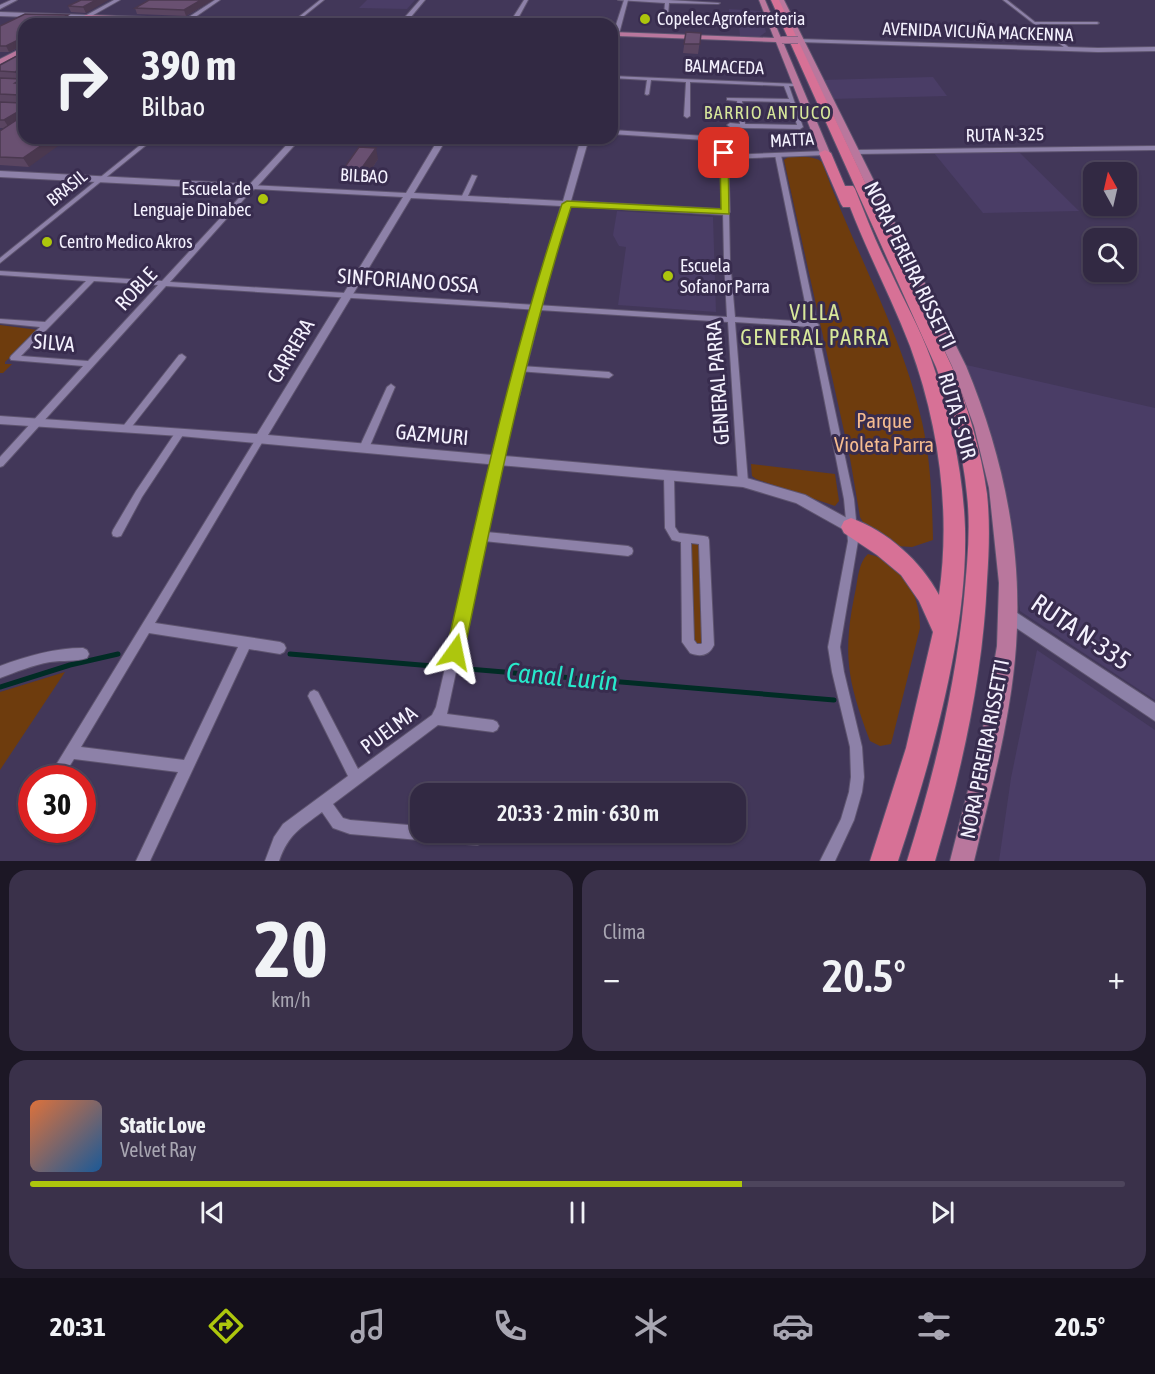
<!DOCTYPE html>
<html lang="es">
<meta charset="utf-8">
<style>
body{margin:0;font-family:"Asap Condensed",sans-serif;background:#3a314a;color:#f1f3f6;height:100vh;display:flex;flex-direction:column;font-size:22px;white-space:nowrap}
*{box-sizing:border-box;margin:0}
p{font-size:20px;color:#a8a6b2}
.icon{flex:none;width:33px;height:33px;fill:none;stroke:currentColor;stroke-width:2;stroke-linecap:round;stroke-linejoin:round}
.map{position:relative;height:861px;overflow:hidden}
.sheet{display:flex;flex-direction:column;gap:9px;padding:9px;background:#1c1725;flex:1}
.sheet>*{flex:none}
.banner{position:absolute;left:18px;top:18px;width:600px;height:126px;border-radius:18px;box-shadow:0 2px 4px #0004,0 0 0 2px #4d455c;background:#322943;color:#f1f3f6;overflow:hidden}
.needle{width:39px;rotate:352deg}
.controls{position:absolute;left:1083px;top:162px;display:grid;gap:12px}
.controls a{display:grid;place-items:center;width:54px;height:54px;border-radius:12px;background:#322943;box-shadow:0 2px 4px #0004,0 0 0 2px #4d455c;font-size:30px}
.speed{position:absolute;left:18px;top:765px;display:flex;gap:12px;font-size:30px;font-weight:700;text-align:center}
.speed>*{display:grid;place-content:center;width:78px;height:78px;border-radius:50%;background:#322943;box-shadow:0 2px 4px #0004,0 0 0 2px #4d455c;line-height:1}
.speed .limit{border:9px solid #d22;background:#fff;color:#111}
.pin{position:absolute;display:grid;place-items:center;width:51px;height:51px;color:#fff;margin:-26px;border-radius:12px;box-shadow:0 3px 9px #0006}
.me{position:absolute;width:66px;margin:-33px;rotate:12deg;stroke-linejoin:round;filter:drop-shadow(0 0 4px #0008)}
.turn{display:flex;align-items:center;gap:21px;height:126px;padding:0 24px;font-size:27px}
.turn .icon{width:78px;height:78px;stroke-width:2.5}
.turn b{display:block;font-size:42px;line-height:51px}
.big{font-size:45px;font-weight:600;line-height:1.1}
.sheet .tile{flex:1;display:flex;flex-direction:column;justify-content:center;gap:9px;min-width:0;padding:0 21px;border-radius:18px;background:#3a314a}
.sheet .dial{align-items:center;gap:0}
.dial b{font-size:78px;line-height:1}
.song{display:flex;align-items:center;gap:18px}
.cover{width:72px;height:72px;border-radius:9px;background:linear-gradient(135deg,hsl(20 70% 55%),hsl(210 70% 35%))}
.played{height:6px;border-radius:3px;background:linear-gradient(90deg,#adc60d 65%,#4d455c 65%)}
.keys{display:flex;justify-content:space-around;direction:ltr}
.heat{display:flex;justify-content:space-between;align-items:center;font-size:33px;direction:ltr}
.sheet .tiles{flex:1;display:grid;gap:9px;grid-template-columns:1fr 1fr}
.tile:last-child{grid-column:span 2}
.trip{position:absolute;left:410px;top:783px;width:336px;height:60px;border-radius:18px;background:#322943;box-shadow:0 2px 4px #0004,0 0 0 2px #4d455c;font-weight:600;line-height:60px;text-align:center}
.dock{display:flex;height:96px;justify-content:space-around;align-items:center;background:#14101b;color:#a8a6b2}
.dock .icon{width:42px;height:42px}
.dock .active{color:#adc60d}
.dock b{font-size:27px;color:#f1f3f6}
.map>svg:first-child{display:block}
.built{fill:#4a3d66}
.green{fill:#6e3c0d}
.lines{fill:none;stroke-linecap:round;stroke-linejoin:round}
.stream{stroke:#012c25;stroke-width:5}
.minor-casing{stroke:#5e546f;stroke-width:2}
.tertiary-casing{stroke:#5e546f;stroke-width:2}
.secondary-casing{stroke:#5e546f;stroke-width:2}
.primary-casing{stroke:#5e546f;stroke-width:2}
.motorway-casing{stroke:#5e546f;stroke-width:2}
.minor{fill:#8d81a8;fill-rule:evenodd}
.tertiary{fill:#8d81a8;fill-rule:evenodd}
.secondary{fill:#8d81a8;fill-rule:evenodd}
.primary{fill:#b9779d;fill-rule:evenodd}
.motorway{fill:#d77196;fill-rule:evenodd}
.primary-bridge-casing{stroke:#5e546f;stroke-width:8;stroke-linecap:butt}
.primary-bridge{stroke:#b9779d;stroke-width:7}
.wall{fill:#5a4561}
.shaded-wall{fill:#4a384f}
.building{fill:#695071;stroke:#4a384f;stroke-width:1.5}
.route{fill:#adc60d;stroke:#708108;stroke-width:1.5}
.poi-dot{fill:#adc60d;stroke:#382c4e;stroke-width:2}
.labels{text-anchor:middle;stroke-width:6;stroke-linejoin:round;paint-order:stroke}
.far-poi-label{font-size:18px;fill:#f4f1fe;stroke:#382c4e;text-anchor:start}
.far-street-label{font-size:18px;fill:#f4f1fe;stroke:#382c4e}
.far-neighbourhood-label{font-size:18px;letter-spacing:1.5px;fill:#d7e79b;stroke:#382c4e}
.street-label{font-size:21px;fill:#f4f1fe;stroke:#382c4e}
.park-label{font-size:21px;fill:#f5bb8f;stroke:#382c4e}
.neighbourhood-label{font-size:22px;letter-spacing:1.5px;fill:#d7e79b;stroke:#382c4e}
.near-street-label{font-size:26px;fill:#f4f1fe;stroke:#382c4e}
.near-water-label{font-size:27px;font-style:italic;fill:#27e9cb;stroke:#382c4e}
</style>
<div class="map">
<svg width="1155" height="861" viewBox="0 0 1155 861">
<rect width="100%" height="100%" fill="#423759"/>
<!-- built -->
<g class="built">
<polygon points="367,0 415,0 407,9 359,8"/>
<polygon points="729,9 761,11 766,32 759,37 740,36 739,25 729,24"/>
<polygon points="933,77 947,96 831,99 821,80"/>
<polygon points="934,153 1020,153 1079,211 983,213"/>
<polygon points="617,211 713,217 716,312 618,305 626,247 619,246 613,235"/>
<polygon points="962,364 1155,408 1155,700 1020,611 999,463 990,431"/>
<polygon points="1037,650 1155,730 1155,861 999,861 1011,778"/>
</g>
<!-- green -->
<g class="green">
<polygon points="99,18 169,21 174,23 75,24"/>
<path d="M788,157C799,157 813,155 822,162C853,249 902,332 922,422C931,461 932,501 933,540L912,547L896,546L865,526L860,517L850,458L784,160Z"/>
<polygon points="0,325 38,330 5,362 5,364 12,364 3,373 0,373"/>
<polygon points="751,464 835,474 839,501 835,506 756,479 752,476"/>
<polygon points="687,539 704,541 708,644 690,645"/>
<path d="M868,554C904,562 920,595 920,628L891,744L880,746L870,741C847,680 842,653 856,588C858,577 859,562 868,554Z"/>
<polygon points="65,672 0,770 0,692"/>
</g>
<g class="lines">
<!-- stream -->
<g class="stream">
<polyline points="290,654 834,700"/>
<polyline points="0,687 70,665 118,654"/>
</g>
<defs>
<g id="minor">
<polygon points="320,0 324,0 294,24 290,24"/>
<polygon points="618,0 668,0 720,3 718,4 669,3 668,15 666,16 664,15 665,3"/>
<polygon points="1003,0 1007,0 1035,22 1097,22 1099,23 1097,24 1039,24 1071,49 1069,51"/>
<path d="M612,76L799,84V86H789L803,127L800,129L743,128L730,127L727,125L730,123L740,124L737,101L727,100V98L789,99L784,86L690,82V116L687,118L684,116L686,82L651,80L649,94L647,95L645,94L647,80L612,78ZM742,101L790,102L797,125L745,124Z"/>
<polygon points="149,138 155,138 0,263 0,258"/>
<path d="M778,153L781,155L817,323L819,325L817,327L854,499L858,541L840,647L844,672L862,747L864,777L862,792L854,820L835,861H820L841,819L849,792L851,777L850,747L832,672L828,647L848,541L844,499L810,327L735,322L748,482L746,485H740L738,482L728,322L166,286L3,466L0,467V457L83,366L11,360L10,358L11,356L40,327L0,323V319L45,322L86,281L0,275V271L162,281L250,186H254V188L170,282L727,317L724,260L723,212L726,210L729,212L730,260L735,317L809,322L775,155ZM94,281L158,285L88,361L21,356Z"/>
<polygon points="472,175 477,176 467,198 462,199 461,198"/>
<polygon points="182,354 186,357 185,359 130,429 124,429 123,427 124,425 179,355"/>
<polygon points="521,366 609,372 613,375 609,378 518,371 517,369"/>
<polygon points="391,384 395,387 369,448 367,450 361,450 359,448 387,387"/>
<polygon points="180,429 185,432 142,497 121,536 117,537 113,536 112,533 113,530 136,491 177,430"/>
<path d="M260,436L263,437L265,439L263,441L155,623L280,642L284,644L286,648L284,652L280,654L249,649L150,861H136L178,772L74,759L62,778H48L257,437ZM149,633L238,647L184,760L81,747Z"/>
<path d="M497,456L500,457L502,460L486,532L628,546L632,548L633,551L632,554L628,556L484,541L447,714L493,720L497,722L499,726L497,730L493,732L438,725L333,804L343,818L350,820L420,826V832H481L484,838L482,843L477,845L350,834L333,828L322,812C300,829 289,833 279,861H265L274,837L283,824L348,776L308,696L310,692L314,690L318,692L358,769L432,715L436,707L475,538L474,536L476,533L492,460L494,457Z"/>
<path d="M669,472L672,473L674,476L675,527L679,533L704,536L708,537L709,540L714,645C709,656 700,657 690,653L682,642L681,542L672,540L665,528L664,476L666,473ZM691,543L699,544L702,643L701,644H697L694,640Z"/>
<path d="M83,648L87,650L89,654L87,658C76,662 62,660 50,662C33,665 16,672 0,678V666C27,656 54,648 83,648Z"/>
</g>
<g id="tertiary">
<polygon points="11,0 17,0 0,9 0,5"/>
<polygon points="114,0 120,0 88,18 83,17"/>
<polygon points="215,0 220,0 185,24 178,24"/>
<polygon points="420,0 425,0 405,24 399,24"/>
<polygon points="524,0 528,0 515,24 509,24"/>
<polygon points="624,0 628,0 619,34 616,36 613,34"/>
<path d="M612,130L721,137L727,142V155L825,151L829,153L825,155L728,159L730,212L726,215L569,206L547,286L504,456L743,477L805,495L856,523L858,527L856,531L851,533L846,531L796,503L743,487L180,436L0,424V416L257,434L403,197L252,189H249V185L406,193L439,138H447L414,193L563,201L581,138H589L571,201L722,209L719,141L612,134ZM411,198L561,206L537,286L492,455L268,435Z"/>
<polygon points="1155,146 1155,150 855,154 851,152 855,150"/>
<polygon points="1008,607 1155,703 1155,721 1003,619 1001,614 1003,609"/>
</g>
<g id="secondary">
<polygon points="0,12 86,15 89,17 86,19 0,16"/>
<polygon points="798,39 1098,48 1155,47 1155,51 1098,52 800,42"/>
<polygon points="293,138 301,138 255,189 252,190 0,177 0,171 250,184"/>
</g>
<g id="primary">
<polygon points="759,0 765,0 781,38 786,40 783,42 830,153 828,155 820,153 776,42 619,36 616,55 612,57 612,32 774,38"/>
<path d="M778,0H784L966,366C1003,455 1023,549 1016,646C1011,719 991,790 974,861H950L981,739L997,646L999,583L989,488L974,426L952,366Z"/>
<polygon points="86,15 304,22 307,24 87,19 77,24 69,24"/>
<polygon points="24,47 24,52 0,64 0,59"/>
</g>
<g id="motorway">
<path d="M771,0H779L952,367C968,408 981,450 987,494C990,522 989,552 987,580C983,676 962,769 935,861H907C934,775 955,689 964,599C967,565 971,529 967,495C963,451 951,408 936,367Z"/>
<path d="M825,150L831,153L845,186H853L855,189C866,216 876,243 889,268C903,299 920,328 931,359C950,413 963,471 965,528C968,633 931,761 898,861H870L906,748L933,632L919,601L901,575L877,555L844,533L841,527L844,521L851,518C887,531 921,561 939,595C951,512 939,425 910,346C892,299 868,254 850,207H843L841,204L819,153Z"/>
</g>
</defs>
<!-- minor casing -->
<use href="#minor" class="minor-casing"/>
<!-- tertiary casing -->
<use href="#tertiary" class="tertiary-casing"/>
<!-- secondary casing -->
<use href="#secondary" class="secondary-casing"/>
<!-- primary casing -->
<use href="#primary" class="primary-casing"/>
<!-- motorway casing -->
<use href="#motorway" class="motorway-casing"/>
<!-- minor -->
<use href="#minor" class="minor"/>
<!-- tertiary -->
<use href="#tertiary" class="tertiary"/>
<!-- secondary -->
<use href="#secondary" class="secondary"/>
<!-- primary -->
<use href="#primary" class="primary"/>
<!-- motorway -->
<use href="#motorway" class="motorway"/>
<defs>
<polyline id="primary-bridge" points="782,40 798,40"/>
</defs>
<!-- primary-bridge casing -->
<use href="#primary-bridge" class="primary-bridge-casing"/>
<!-- primary-bridge -->
<use href="#primary-bridge" class="primary-bridge"/>
</g>
<!-- wall -->
<g class="wall">
<polygon points="81,0 86,13 71,12 68,6"/>
<polygon points="213,0 186,16 137,14 135,8"/>
<polygon points="25,14 68,15 70,21 65,24 24,24 24,45 9,52 0,52 0,26"/>
<polygon points="686,32 701,33 698,54 683,53"/>
<polygon points="0,65 24,77 20,79 22,79 24,83 24,138 29,167 0,165 0,131 4,128 0,128"/>
<polygon points="378,159 362,184 345,183 342,171"/>
</g>
<!-- shaded-wall -->
<g class="shaded-wall">
<polygon points="96,0 109,0 86,13 83,7"/>
<polygon points="201,0 213,0 186,16 184,10"/>
<polygon points="68,15 70,21 65,24 52,24"/>
<polygon points="20,39 23,45 9,52 6,46"/>
<polygon points="24,67 24,77 20,79 15,72"/>
<polygon points="22,79 24,83 24,88 15,83"/>
<polygon points="19,111 24,118 9,128 4,120"/>
<polygon points="52,138 69,138 29,167 23,158"/>
<polygon points="376,148 378,159 362,184 359,172"/>
</g>
<!-- building -->
<g class="building">
<polygon points="81,0 96,0 83,7 68,6"/>
<polygon points="149,0 201,0 184,10 135,8"/>
<polygon points="25,14 68,15 52,24 24,24 24,39 23,40 20,39 6,46 0,46 0,26"/>
<polygon points="686,32 701,33 700,44 684,44"/>
<polygon points="24,52 24,67 15,72 0,71 0,65"/>
<polygon points="0,78 22,79 15,83 24,84 24,101 22,102 24,102 24,138 52,138 23,158 0,157 0,131 21,117 19,111 4,120 0,120 0,102 21,103 19,95 0,94"/>
<polygon points="359,147 376,148 359,172 342,171"/>
</g>
<!-- route -->
<path class="route" d="M724,150L728,153L729,214L571,207C525,352 495,503 464,652L461,659L455,661L448,659L446,652C480,502 513,350 562,204L567,201L721,209L720,153Z"/>
<!-- markers -->
<g class="poi-dot">
<circle cx="645" cy="19" r="6"/>
<circle cx="263" cy="199" r="6"/>
<circle cx="47" cy="242" r="6"/>
<circle cx="668" cy="276" r="6"/>
</g>
<g class="labels">
<!-- far-poi labels -->
<g class="far-poi-label">
<text x="657" y="25">Copelec Agroferreteria</text>
<text x="251" y="195" text-anchor="end">Escuela de<tspan x="251" dy="21">Lenguaje Dinabec</tspan></text>
<text x="59" y="248">Centro Medico Akros</text>
<text x="680" y="272">Escuela<tspan x="680" dy="21">Sofanor Parra</tspan></text>
</g>
<!-- far-street labels -->
<g class="far-street-label">
<text transform="translate(978 32) rotate(2)" y="6">AVENIDA VICUÑA MACKENNA</text>
<text transform="translate(724 67) rotate(2)" y="6">BALMACEDA</text>
<text transform="translate(1005 135) rotate(-1)" y="6">RUTA N-325</text>
<text transform="translate(792 140) rotate(-3)" y="6">MATTA</text>
<text transform="translate(364 176) rotate(3)" y="6">BILBAO</text>
<text transform="translate(67 188) rotate(-39)" y="6">BRASIL</text>
</g>
<!-- far-neighbourhood labels -->
<g class="far-neighbourhood-label">
<text x="768" y="119">BARRIO ANTUCO</text>
</g>
<!-- street labels -->
<g class="street-label">
<text transform="translate(910 265) rotate(64)" y="7">NORA PEREIRA RISSETTI</text>
<text transform="translate(408 281) rotate(4)" y="7">SINFORIANO OSSA</text>
<text transform="translate(136 289) rotate(-47)" y="7">ROBLE</text>
<text transform="translate(54 343) rotate(5)" y="7">SILVA</text>
<text transform="translate(291 351) rotate(-59)" y="7">CARRERA</text>
<text transform="translate(718 383) rotate(-94)" y="7">GENERAL PARRA</text>
<text transform="translate(957 416) rotate(74)" y="7">RUTA 5 SUR</text>
<text transform="translate(432 435) rotate(5)" y="7">GAZMURI</text>
<text transform="translate(389 730) rotate(-37)" y="7">PUELMA</text>
<text transform="translate(985 749) rotate(-79)" y="7">NORA PEREIRA RISSETTI</text>
</g>
<!-- park labels -->
<g class="park-label">
<text x="884" y="428">Parque<tspan x="884" dy="24">Violeta Parra</tspan></text>
</g>
<!-- neighbourhood labels -->
<g class="neighbourhood-label">
<text x="815" y="320">VILLA<tspan x="815" dy="25">GENERAL PARRA</tspan></text>
</g>
<!-- near-street labels -->
<g class="near-street-label">
<text transform="translate(1081 632) rotate(34)" y="9">RUTA N-335</text>
</g>
<!-- near-water labels -->
<g class="near-water-label">
<text transform="translate(562 677) rotate(5)" y="9">Canal Lurín</text>
</g>
</g>
</svg>
<div class="controls">
<a><svg class="needle" viewBox="-14 -14 28 28"><path d="M0-13l5 13h-10z" fill="#e53935"/><path d="M0 13l5-13h-10z" fill="#a8a6b2"/></svg></a>
<a><svg class="icon" aria-label="search" viewBox="0 0 24 24"><circle cx="10" cy="10" r="6"/><path d="M15 15l6 6"/></svg></a>
</div>
<div class="speed"><div class="limit">30</div></div>
<div class="pin" style="left:724px;top:153px;background:#d93025"><svg class="icon" aria-label="arrive" viewBox="0 0 24 24"><path d="M6 21V4h12l-3 4 3 4H6"/></svg></div>
<svg class="me" style="left:455px;top:652px" viewBox="-20 -20 40 40"><path d="M0-17L14 15 0 8-14 15z" fill="#adc60d" stroke="#fff" stroke-width="4"/></svg>
<div class="trip">20:33 · 2 min · 630 m</div>
<div class="banner">
<div class="turn"><svg class="icon" aria-label="right" viewBox="0 0 24 24"><path d="M7 20v-9h11M14 6l5 5-5 5"/></svg><div><b>390 m</b>Bilbao</div></div>
</div>
</div>
<section class="sheet">
<div class="tiles">
<div class="tile dial"><b>20</b><p>km/h</p></div>
<div class="tile"><p>Clima</p>
<div class="heat"><a>−</a><b class="big">20.5°</b><a>+</a></div>
</div>
<div class="tile">
<div class="song"><i class="cover"></i><div><b>Static Love</b><p>Velvet Ray</p></div></div>
<div class="played"></div>
<div class="keys"><svg class="icon" aria-label="previous" viewBox="0 0 24 24"><path d="M18 5L8 12l10 7zM5 5v14"/></svg><svg class="icon" aria-label="pause" viewBox="0 0 24 24"><path d="M8 5v14M16 5v14"/></svg><svg class="icon" aria-label="next" viewBox="0 0 24 24"><path d="M6 5l10 7-10 7zM19 5v14"/></svg></div>
</div>
</div>
</section>
<nav class="dock">
<b>20:31</b>
<svg class="icon active" aria-label="directions" viewBox="0 0 24 24"><path d="M12 3l9 9-9 9-9-9zM9 14v-3h6M13 9l2 2-2 2"/></svg>
<svg class="icon" aria-label="music" viewBox="0 0 24 24"><path d="M9 18V5l10-2v13"/><circle cx="6" cy="18" r="3"/><circle cx="16" cy="16" r="3"/></svg>
<svg class="icon" aria-label="phone" viewBox="0 0 24 24"><path d="M5 4h4l2 5-3 2q2 4 5 5l2-3 5 2v4C11 20 4 13 5 4z"/></svg>
<svg class="icon" aria-label="climate" viewBox="0 0 24 24"><path d="M12 3v18M4 7l16 10M4 17L20 7"/></svg>
<svg class="icon" aria-label="car" viewBox="0 0 24 24"><path d="M5 17H2v-5l4-1 3-4h7l3 4 3 1v5h-3M9 17h6M6 11h13"/><circle cx="7" cy="17" r="2"/><circle cx="17" cy="17" r="2"/></svg>
<svg class="icon" aria-label="filters" viewBox="0 0 24 24"><path d="M4 7h16M4 17h16"/><circle cx="9" cy="7" r="2"/><circle cx="15" cy="17" r="2"/></svg>
<b>20.5°</b>
</nav>
